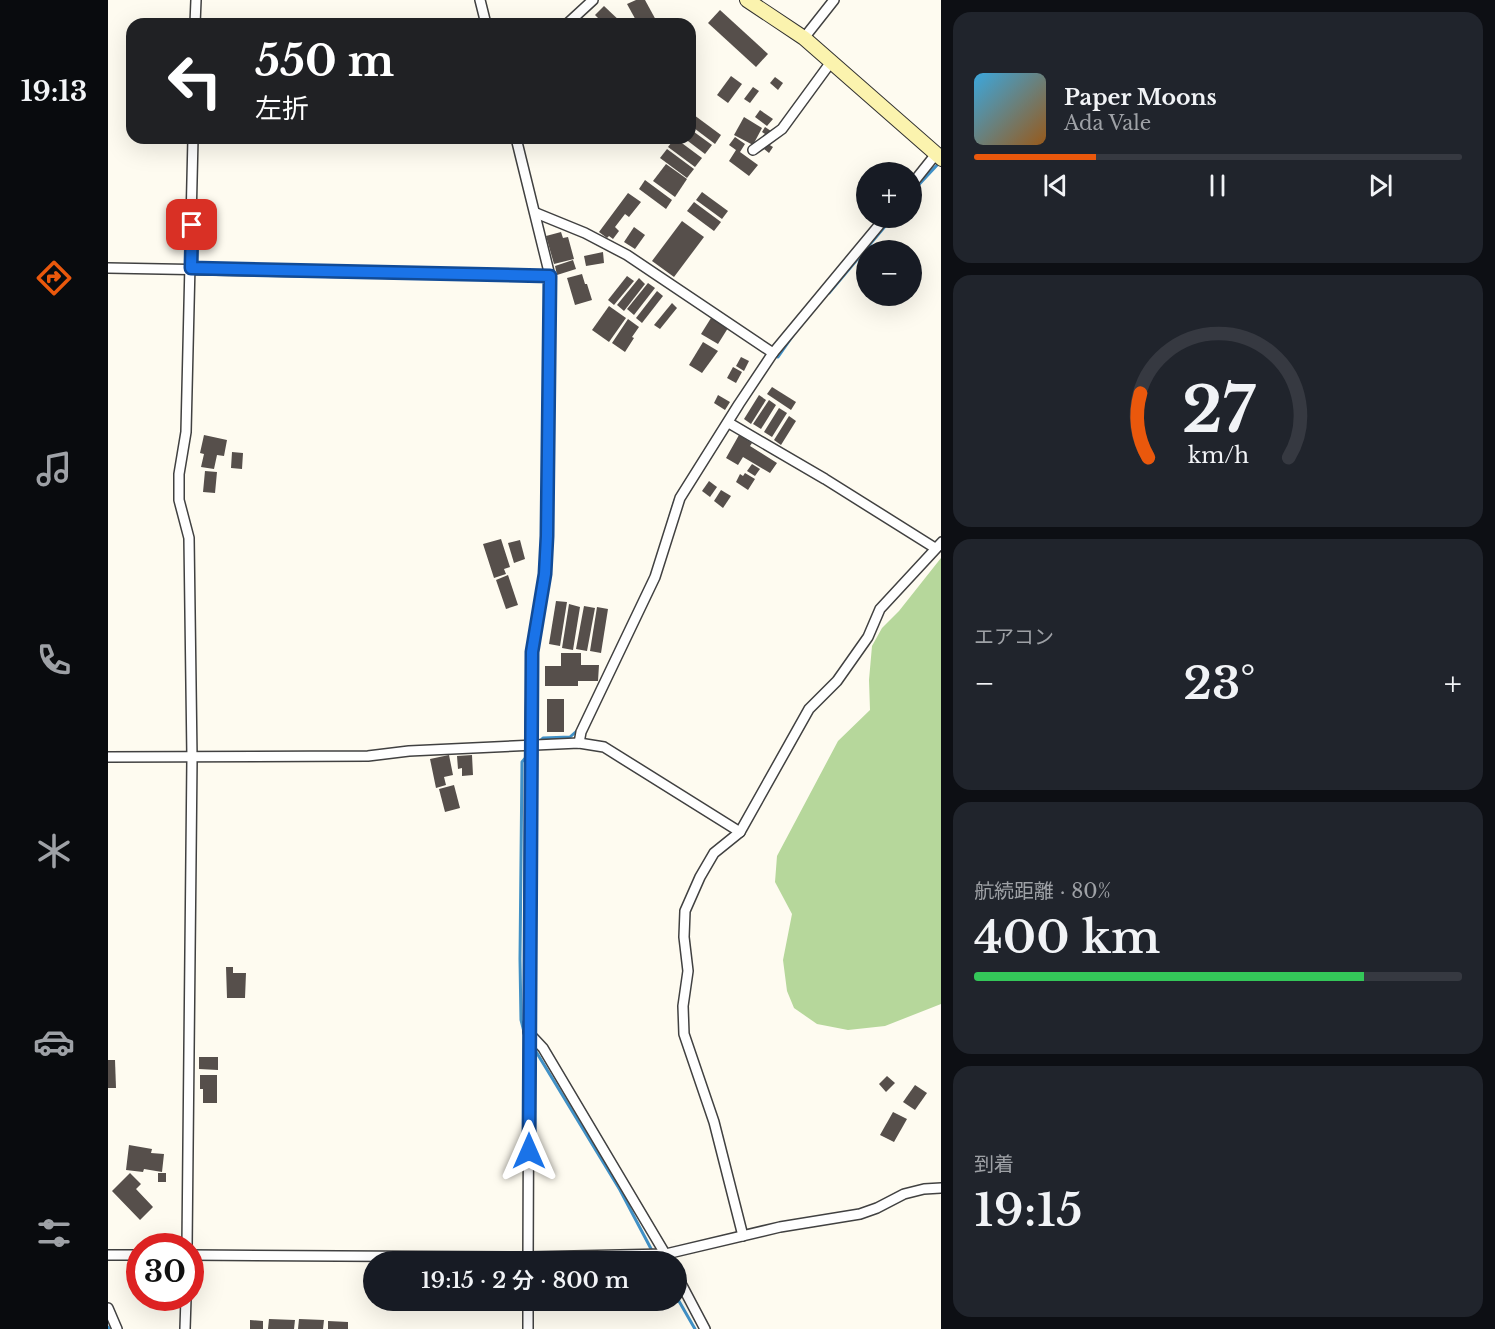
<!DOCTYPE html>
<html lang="ja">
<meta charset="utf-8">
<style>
body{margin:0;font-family:"Libre Baskerville","Noto Sans JP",serif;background:#20242c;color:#f1f3f6;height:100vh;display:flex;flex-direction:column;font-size:22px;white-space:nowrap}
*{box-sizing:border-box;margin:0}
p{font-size:20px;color:#9ea1a6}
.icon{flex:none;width:33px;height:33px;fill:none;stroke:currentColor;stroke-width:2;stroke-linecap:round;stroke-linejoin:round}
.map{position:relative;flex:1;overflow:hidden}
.details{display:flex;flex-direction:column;gap:12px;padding:12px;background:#0d0f14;width:554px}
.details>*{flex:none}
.top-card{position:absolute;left:18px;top:18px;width:570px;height:126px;border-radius:18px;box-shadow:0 6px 24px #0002;background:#202124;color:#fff;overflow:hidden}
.buttons{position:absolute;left:748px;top:162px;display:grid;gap:12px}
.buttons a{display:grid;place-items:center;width:66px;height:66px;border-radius:50%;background:#171b24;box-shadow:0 6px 24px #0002;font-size:30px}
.speed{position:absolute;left:18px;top:1233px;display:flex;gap:12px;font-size:30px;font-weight:700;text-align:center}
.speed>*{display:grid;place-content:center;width:78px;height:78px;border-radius:50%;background:#171b24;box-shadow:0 6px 24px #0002;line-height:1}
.speed .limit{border:9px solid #d22;background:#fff;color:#111}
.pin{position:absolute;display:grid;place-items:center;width:51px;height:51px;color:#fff;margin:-26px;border-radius:12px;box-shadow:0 3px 9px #0006}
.me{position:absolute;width:66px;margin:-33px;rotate:0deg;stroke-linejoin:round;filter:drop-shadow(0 0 4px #0008)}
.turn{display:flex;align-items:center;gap:21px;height:126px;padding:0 30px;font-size:27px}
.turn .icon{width:78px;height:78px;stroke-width:2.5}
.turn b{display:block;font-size:42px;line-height:51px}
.big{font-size:45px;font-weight:600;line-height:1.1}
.details .widget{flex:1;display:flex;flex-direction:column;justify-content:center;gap:9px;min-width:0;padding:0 21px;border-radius:18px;background:#20242c}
.details .dial{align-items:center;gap:0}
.dial svg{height:156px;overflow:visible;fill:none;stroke:#363941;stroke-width:7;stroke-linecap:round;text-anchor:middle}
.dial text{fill:#f1f3f6;stroke:none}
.song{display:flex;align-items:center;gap:18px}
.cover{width:72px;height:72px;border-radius:9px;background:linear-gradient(135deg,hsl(200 70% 55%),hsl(30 70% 35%))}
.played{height:6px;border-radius:3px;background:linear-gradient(90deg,#ea580c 25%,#363941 25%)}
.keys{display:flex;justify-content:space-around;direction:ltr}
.heat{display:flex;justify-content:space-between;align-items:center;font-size:33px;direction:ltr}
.charge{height:9px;border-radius:4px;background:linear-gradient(90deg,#34c759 80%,#363941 0)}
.trip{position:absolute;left:255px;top:1251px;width:324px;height:60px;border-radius:30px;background:#171b24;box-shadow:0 6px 24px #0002;font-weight:600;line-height:60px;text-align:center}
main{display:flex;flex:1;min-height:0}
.tab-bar{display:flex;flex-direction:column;width:108px;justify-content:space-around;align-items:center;background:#090b0e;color:#9ea1a6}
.tab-bar .icon{width:42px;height:42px}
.tab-bar .active{color:#ea580c}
.tab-bar b{font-size:27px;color:#f1f3f6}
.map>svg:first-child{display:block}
.forest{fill:#b6d79b}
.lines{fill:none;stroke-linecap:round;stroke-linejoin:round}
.stream{stroke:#4191c7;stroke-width:3}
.building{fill:#564f4b}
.street-casing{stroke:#414141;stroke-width:12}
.secondary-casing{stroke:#303030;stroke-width:16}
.street{stroke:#fff;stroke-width:9}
.secondary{stroke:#fbf3ae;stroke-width:14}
.route-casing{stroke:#114b97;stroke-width:15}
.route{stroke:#1a73e8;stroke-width:10}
</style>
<main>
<nav class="tab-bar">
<b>19:13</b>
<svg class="icon active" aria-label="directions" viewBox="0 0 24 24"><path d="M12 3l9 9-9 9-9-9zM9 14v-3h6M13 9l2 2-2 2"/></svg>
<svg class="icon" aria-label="music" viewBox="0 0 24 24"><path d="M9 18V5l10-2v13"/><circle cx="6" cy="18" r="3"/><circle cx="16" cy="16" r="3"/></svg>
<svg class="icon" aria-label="phone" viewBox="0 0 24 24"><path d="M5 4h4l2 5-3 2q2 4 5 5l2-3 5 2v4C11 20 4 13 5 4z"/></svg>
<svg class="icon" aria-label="climate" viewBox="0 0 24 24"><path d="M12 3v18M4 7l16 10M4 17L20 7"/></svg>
<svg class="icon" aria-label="car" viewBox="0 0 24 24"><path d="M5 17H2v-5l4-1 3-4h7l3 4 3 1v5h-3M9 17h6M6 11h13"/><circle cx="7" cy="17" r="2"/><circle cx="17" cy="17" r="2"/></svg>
<svg class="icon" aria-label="filters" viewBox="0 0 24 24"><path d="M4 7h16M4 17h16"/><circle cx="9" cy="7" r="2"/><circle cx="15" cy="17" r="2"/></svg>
</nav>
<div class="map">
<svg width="834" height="1329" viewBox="0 0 834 1329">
<rect width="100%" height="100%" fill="#fefbf0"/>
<!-- forest -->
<polygon class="forest" points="833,558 833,1004 777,1026 740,1030 709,1024 686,1008 679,991 675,960 684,914 667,882 669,856 730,741 762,710 761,680 764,646 774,628 791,611"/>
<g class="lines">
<!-- stream -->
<g class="stream">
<polyline points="804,192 831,163"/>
<polyline points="721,293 784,218"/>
<polyline points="665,356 670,357 686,334"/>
<polyline points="560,523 567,500"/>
<polyline points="431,742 435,738 462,737 471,729"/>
<polyline points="416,1032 413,1020 412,959 414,762 419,756"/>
<polyline points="424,1045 512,1190 550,1262"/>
<polyline points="568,1296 587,1329"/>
<polyline points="0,1327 1,1329"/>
</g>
</g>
<!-- building -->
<g class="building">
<polygon points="528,0 537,0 549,22 545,24 530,24 519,4"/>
<polygon points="496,6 515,24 496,24 487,15"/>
<polygon points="612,10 660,54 648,67 600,23"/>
<polygon points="623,76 634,84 620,103 609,95"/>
<polygon points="667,77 675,83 670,90 662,83"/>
<polygon points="645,87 651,91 642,103 636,99"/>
<polygon points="652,110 665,119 659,126 647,117"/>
<polygon points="586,115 613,135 607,144 582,125 582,120"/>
<polygon points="636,117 654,128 645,145 626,135"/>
<polygon points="657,127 663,131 660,136 654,132"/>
<polygon points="582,129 604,145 597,154 576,138 582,138"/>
<polygon points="627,137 637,144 632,152 650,165 641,176 621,161 628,150 621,145"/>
<polygon points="567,138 594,158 587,167 560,147"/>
<polygon points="660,144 665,147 661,153 656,149"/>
<polygon points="559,149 586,169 579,178 552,158"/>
<polygon points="558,164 579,179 567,197 545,181"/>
<polygon points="537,180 564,200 558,209 531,189"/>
<polygon points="594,192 620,211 614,219 588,200"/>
<polygon points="520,193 533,202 521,217 517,214 507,227 511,231 505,239 501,236 499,238 491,232"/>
<polygon points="586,202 613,222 606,231 579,211"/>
<polygon points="574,221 596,237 566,277 544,261"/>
<polygon points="526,227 537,235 527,249 516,242"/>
<polygon points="453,232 455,238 460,237 466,259 446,264 438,236"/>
<polygon points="495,252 496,263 478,266 476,256"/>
<polygon points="465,260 468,269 449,275 447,266"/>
<polygon points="474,274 477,284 479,284 484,300 467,305 459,278"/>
<polygon points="519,276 526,281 506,305 500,300"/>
<polygon points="531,278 537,284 516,311 509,305"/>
<polygon points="540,283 547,288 526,315 519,309"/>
<polygon points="549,291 555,296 534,323 528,318"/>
<polygon points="564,303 569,308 552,329 546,325"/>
<polygon points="501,306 518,318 501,342 484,330"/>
<polygon points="603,318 620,328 610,344 593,334"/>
<polygon points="520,319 531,327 524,337 526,338 517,352 504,343"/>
<polygon points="595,342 610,351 594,373 581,365"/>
<polygon points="633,357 641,361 636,371 628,366"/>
<polygon points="625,367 634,372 628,383 619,378"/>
<polygon points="664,387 688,402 683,410 659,394"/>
<polygon points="610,395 622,402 617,410 606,403"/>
<polygon points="651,395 658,400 643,424 636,419"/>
<polygon points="661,400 668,405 653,429 645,424"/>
<polygon points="671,408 679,413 664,437 656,432"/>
<polygon points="681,416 688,421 673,445 666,440"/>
<polygon points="96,435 119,440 116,456 109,455 106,469 93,467 96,454 92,453"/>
<polygon points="631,435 644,443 642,446 669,463 662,473 635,457 630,465 618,458"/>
<polygon points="124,452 135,453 134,469 123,468"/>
<polygon points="644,464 652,469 647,476 639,471"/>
<polygon points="97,471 109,472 107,493 95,492"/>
<polygon points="637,473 647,479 640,490 628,482 632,474 635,476"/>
<polygon points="601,481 609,487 602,497 594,491"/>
<polygon points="613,490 623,496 615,508 606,501"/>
<polygon points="393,539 402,567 396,569 398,574 386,578 375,544"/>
<polygon points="412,540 417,559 406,563 400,543"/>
<polygon points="400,575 410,605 398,609 388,580"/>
<polygon points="448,601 459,602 452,646 441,644"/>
<polygon points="461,604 472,607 465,650 454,648"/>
<polygon points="476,606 487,608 479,651 468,649"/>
<polygon points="489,607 500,609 493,653 482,651"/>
<polygon points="453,653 473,653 473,665 491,665 490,681 470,681 470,686 437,686 437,666 453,666"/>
<rect x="439" y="699" width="17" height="33"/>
<polygon points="341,755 345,775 336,777 338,785 328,788 322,759"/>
<polygon points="364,755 365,775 354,776 354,768 350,769 349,756"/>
<polygon points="346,785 352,808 337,812 331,789"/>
<polygon points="118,967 125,967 125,973 138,973 137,998 119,998"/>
<polygon points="91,1057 110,1057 110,1070 91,1069"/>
<polygon points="0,1060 7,1060 8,1088 0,1088"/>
<polygon points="92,1075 109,1075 109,1103 95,1103 95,1089 92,1089"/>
<polygon points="779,1076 787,1083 778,1092 771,1084"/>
<polygon points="807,1085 819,1093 807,1110 795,1102"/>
<polygon points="785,1112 799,1119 786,1142 772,1135"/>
<polygon points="21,1145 44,1149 43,1153 56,1154 54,1172 36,1169 35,1172 18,1170"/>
<polygon points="22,1173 33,1184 28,1189 45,1207 32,1220 4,1191"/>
<rect x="50" y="1173" width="8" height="9"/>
<polygon points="161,1319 187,1320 186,1329 160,1329"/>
<polygon points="191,1319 216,1320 215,1329 190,1329"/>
<polygon points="142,1320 155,1321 155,1329 142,1329"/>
<polygon points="220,1321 240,1322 240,1329 220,1329"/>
</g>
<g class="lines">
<defs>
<g id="street">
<polyline points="372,0 378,24"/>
<polyline points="87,24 88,0"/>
<polyline points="459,24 485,0"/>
<polyline points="696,38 726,0"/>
<polyline points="408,138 442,276 439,536 437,574 424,652 422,744 420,1262"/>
<polyline points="645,150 674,129 723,62"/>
<polyline points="804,184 828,154"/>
<polyline points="428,213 477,233 519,255 665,353"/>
<polyline points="0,268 442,276"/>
<polyline points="621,423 717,479 827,548"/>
<polyline points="471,743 473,732 547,577 572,498 631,404 665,353 777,218"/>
<polyline points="0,757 260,756 301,751 471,743 496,747 632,832"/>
<polyline points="420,1032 435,1048 562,1262"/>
<polyline points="635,1236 606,1122 576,1034 575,1006 580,971 576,937 577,911 592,877 606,853 632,832 701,709 729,681 760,637 772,609 834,542"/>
<polyline points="79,1246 84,758 81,538 71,500 71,474 78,432 85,138"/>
<polyline points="0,1255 32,1255"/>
<polyline points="82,1255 420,1257 558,1254 672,1227 752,1214 769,1208 796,1194 816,1189 834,1188"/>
<polyline points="568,1274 597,1329"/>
<polyline points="0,1308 9,1329"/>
<polyline points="77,1329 78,1298"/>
<polyline points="420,1329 420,1300"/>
</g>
<polyline id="secondary" points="639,0 696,38 834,159"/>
</defs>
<!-- street casing -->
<use href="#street" class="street-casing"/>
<!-- secondary casing -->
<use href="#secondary" class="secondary-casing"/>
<!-- street -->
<use href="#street" class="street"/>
<!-- secondary -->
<use href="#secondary" class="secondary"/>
</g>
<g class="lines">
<defs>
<polyline id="route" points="84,225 83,268 442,276 439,536 437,574 424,652 421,1151"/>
</defs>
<!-- route casing -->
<use href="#route" class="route-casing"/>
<!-- route -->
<use href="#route" class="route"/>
</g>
</svg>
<div class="buttons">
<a>+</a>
<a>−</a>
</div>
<div class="speed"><div class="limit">30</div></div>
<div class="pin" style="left:84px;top:225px;background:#d93025"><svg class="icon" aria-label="arrive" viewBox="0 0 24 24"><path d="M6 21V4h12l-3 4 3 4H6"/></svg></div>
<svg class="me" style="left:421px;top:1151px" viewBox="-20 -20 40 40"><path d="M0-17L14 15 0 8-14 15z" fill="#1a73e8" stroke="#fff" stroke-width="4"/></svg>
<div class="trip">19:15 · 2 分 · 800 m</div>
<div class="top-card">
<div class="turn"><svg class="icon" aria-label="left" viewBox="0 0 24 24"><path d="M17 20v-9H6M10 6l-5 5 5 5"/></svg><div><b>550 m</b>左折</div></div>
</div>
</div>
<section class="details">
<div class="widget">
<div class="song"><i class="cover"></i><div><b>Paper Moons</b><p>Ada Vale</p></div></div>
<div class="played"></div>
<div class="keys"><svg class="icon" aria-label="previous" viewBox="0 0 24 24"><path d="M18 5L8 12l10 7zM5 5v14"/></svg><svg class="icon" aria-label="pause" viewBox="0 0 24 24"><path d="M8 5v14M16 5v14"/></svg><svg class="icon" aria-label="next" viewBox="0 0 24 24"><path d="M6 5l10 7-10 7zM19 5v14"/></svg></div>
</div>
<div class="widget dial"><svg viewBox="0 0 100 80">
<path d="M14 69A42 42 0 1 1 86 69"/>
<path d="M14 69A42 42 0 0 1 10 36" stroke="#ea580c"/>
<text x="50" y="56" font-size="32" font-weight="700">27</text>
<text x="50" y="72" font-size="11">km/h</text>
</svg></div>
<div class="widget"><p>エアコン</p>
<div class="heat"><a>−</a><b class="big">23°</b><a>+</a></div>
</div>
<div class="widget"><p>航続距離 · 80%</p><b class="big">400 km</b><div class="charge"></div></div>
<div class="widget"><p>到着</p><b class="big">19:15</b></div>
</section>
</main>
